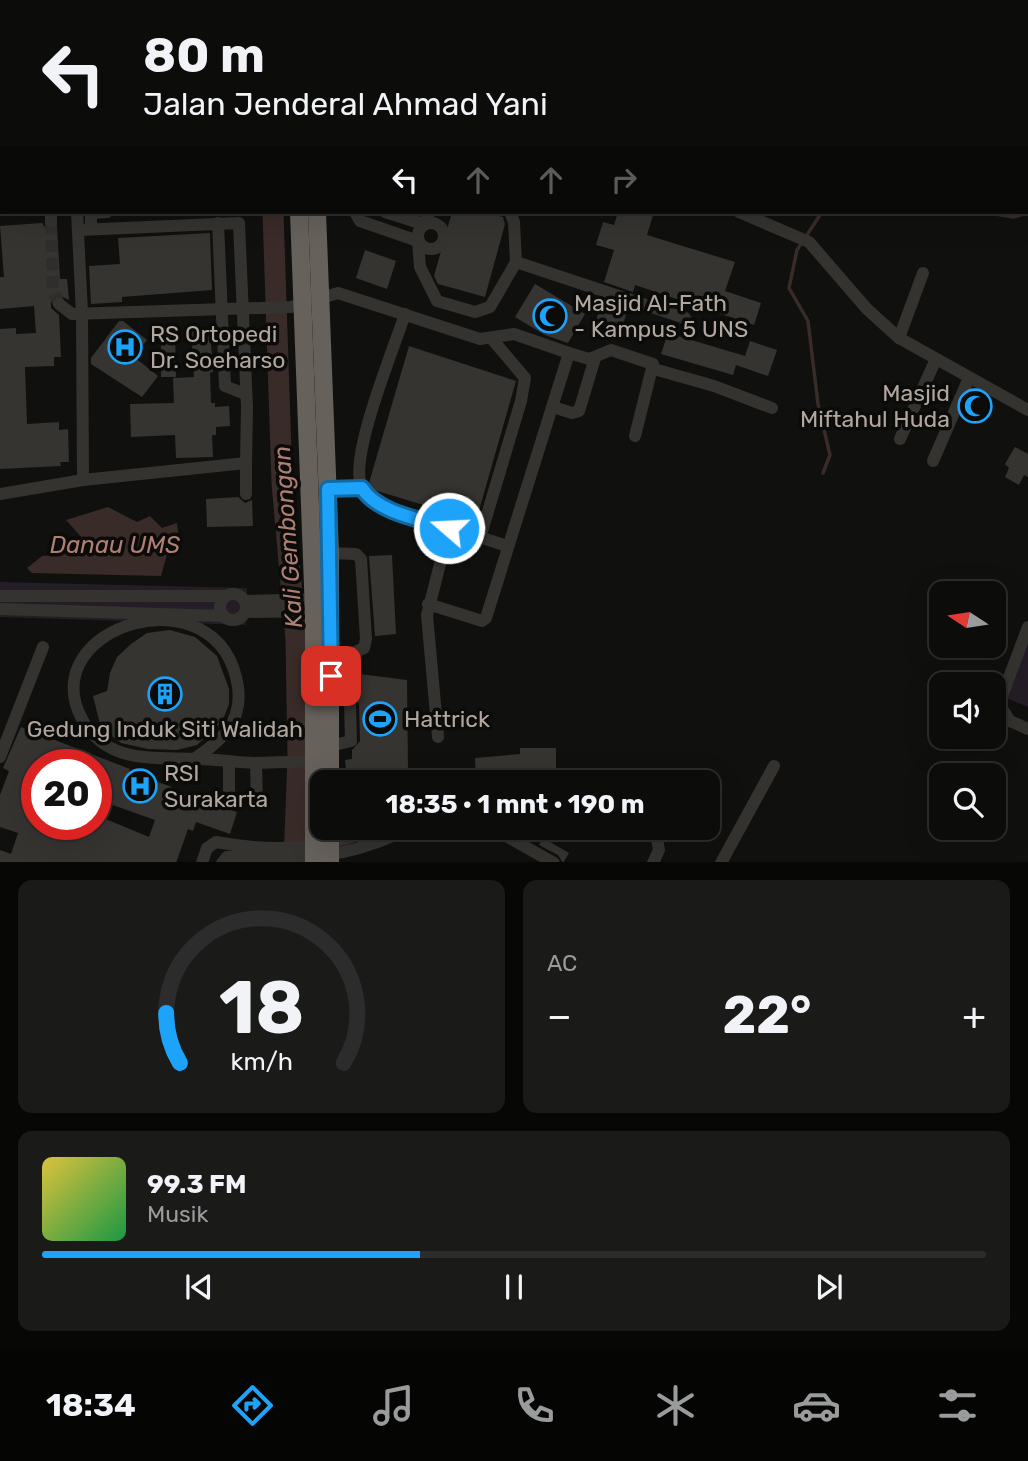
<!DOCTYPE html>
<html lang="id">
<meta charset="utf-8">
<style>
body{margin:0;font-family:Rubik,sans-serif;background:#1a1a19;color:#f1f3f6;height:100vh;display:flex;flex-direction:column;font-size:26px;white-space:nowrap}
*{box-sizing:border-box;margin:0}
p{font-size:23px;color:#9a9b9d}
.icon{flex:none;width:38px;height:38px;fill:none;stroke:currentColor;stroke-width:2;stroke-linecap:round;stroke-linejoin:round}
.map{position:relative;height:862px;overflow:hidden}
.drawer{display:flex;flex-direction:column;gap:18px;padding:18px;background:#070706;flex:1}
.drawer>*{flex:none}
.top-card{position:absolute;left:0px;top:0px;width:1029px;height:214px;box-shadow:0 7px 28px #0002,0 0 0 2px #2c2c2c;background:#0c0c0b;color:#f1f3f6;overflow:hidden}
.needle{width:46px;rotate:282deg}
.tools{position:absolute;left:929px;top:581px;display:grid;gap:14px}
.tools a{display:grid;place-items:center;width:77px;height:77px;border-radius:14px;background:#0c0c0b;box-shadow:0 7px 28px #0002,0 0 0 2px #2c2c2c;font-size:35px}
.speed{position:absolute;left:21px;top:749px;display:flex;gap:14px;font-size:35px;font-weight:700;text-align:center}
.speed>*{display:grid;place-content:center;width:91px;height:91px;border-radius:50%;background:#0c0c0b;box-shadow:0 7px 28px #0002,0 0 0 2px #2c2c2c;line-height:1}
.speed .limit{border:10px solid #d22;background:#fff;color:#111}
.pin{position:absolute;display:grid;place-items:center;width:60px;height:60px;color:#fff;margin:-30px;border-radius:14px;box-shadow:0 4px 10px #0006}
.me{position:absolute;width:77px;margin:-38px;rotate:289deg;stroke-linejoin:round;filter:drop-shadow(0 0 5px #0008)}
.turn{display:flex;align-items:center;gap:24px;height:147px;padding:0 28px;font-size:32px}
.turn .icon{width:91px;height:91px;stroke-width:2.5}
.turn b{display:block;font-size:49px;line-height:60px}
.lanes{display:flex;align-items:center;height:66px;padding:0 28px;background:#0003;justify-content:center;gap:35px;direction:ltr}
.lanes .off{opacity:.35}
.big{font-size:52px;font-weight:700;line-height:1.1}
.drawer .card{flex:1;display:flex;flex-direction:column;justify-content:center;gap:10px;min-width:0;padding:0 24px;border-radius:14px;background:#1a1a19}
.drawer .dial{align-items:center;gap:0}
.dial svg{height:182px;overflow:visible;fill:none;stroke:#2c2c2c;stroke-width:7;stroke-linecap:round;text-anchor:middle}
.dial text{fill:#f1f3f6;stroke:none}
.song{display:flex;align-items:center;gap:21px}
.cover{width:84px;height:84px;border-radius:10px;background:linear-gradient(135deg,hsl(50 70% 55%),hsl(140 70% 35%))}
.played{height:7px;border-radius:4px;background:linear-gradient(90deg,#1da3fa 40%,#2c2c2c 40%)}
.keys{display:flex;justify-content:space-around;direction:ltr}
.heat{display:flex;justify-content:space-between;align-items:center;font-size:38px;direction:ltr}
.drawer .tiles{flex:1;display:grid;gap:18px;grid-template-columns:1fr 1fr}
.card:last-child{grid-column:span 2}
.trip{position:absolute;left:310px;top:770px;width:410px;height:70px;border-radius:14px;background:#0c0c0b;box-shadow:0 7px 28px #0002,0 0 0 2px #2c2c2c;font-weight:700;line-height:70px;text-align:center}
.dock{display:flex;height:112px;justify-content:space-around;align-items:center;background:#050504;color:#9a9b9d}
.dock .icon{width:49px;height:49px}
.dock .on{color:#1da3fa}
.dock b{font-size:32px;color:#f1f3f6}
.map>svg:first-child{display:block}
.green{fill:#241d25}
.water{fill:#392b28}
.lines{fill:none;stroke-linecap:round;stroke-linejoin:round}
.stream{stroke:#392b28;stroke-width:3.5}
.river{stroke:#392b28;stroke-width:21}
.building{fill:#353431;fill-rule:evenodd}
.minor-tunnel{stroke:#302e2c;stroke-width:12;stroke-dasharray:12 6;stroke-linecap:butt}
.minor{stroke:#353330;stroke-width:12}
.highway{stroke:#66615b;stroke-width:18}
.route-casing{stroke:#136aa2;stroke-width:18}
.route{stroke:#1da3fa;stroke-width:12}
.labels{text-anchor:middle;stroke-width:7;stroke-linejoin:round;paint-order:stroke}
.poi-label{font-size:23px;fill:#b2a79f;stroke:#0b0b0a;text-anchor:start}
.water-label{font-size:24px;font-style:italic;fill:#b07f73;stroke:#0b0b0a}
</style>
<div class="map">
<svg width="1028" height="863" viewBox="0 0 1028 863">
<rect width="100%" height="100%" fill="#10100f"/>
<!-- green -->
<g class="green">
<polygon points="0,582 247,588 246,625 0,617"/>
<polygon points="1028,645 1028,707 1006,698"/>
</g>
<!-- water -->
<polygon class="water" points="108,507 137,522 150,516 162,528 177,523 180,547 168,551 161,576 32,573 27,568 42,556 58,555 83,539 66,520"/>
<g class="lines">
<!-- stream -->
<g class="stream">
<polyline points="822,212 797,250 789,288 808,321 818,404 830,455 823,473"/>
<polyline points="985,212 1013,217 1028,213"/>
</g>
<!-- river -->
<g class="river">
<polyline points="266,0 266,2"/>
<polyline points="273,212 282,483 296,639 298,757 294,863"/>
</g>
</g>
<!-- building -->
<g class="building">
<polygon points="452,212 484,212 503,217 505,224 485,297 438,284 434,276"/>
<polygon points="618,212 654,212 647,235 735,262 725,291 761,303 754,325 635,285 633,292 604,282 614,250 596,245 603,222 614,225"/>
<polygon points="42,223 47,230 57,228 60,279 67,279 69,300 59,295 51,302 51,308 59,315 61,357 54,357 54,366 25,367 27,424 59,422 59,430 68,429 69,462 60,462 61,466 0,469 0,329 16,328 16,334 36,333 34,306 0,309 0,277 4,277 0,226"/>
<polygon points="210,233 212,290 122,297 122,302 91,304 89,266 120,264 118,238"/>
<polygon points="365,250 396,261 387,289 356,278"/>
<polygon points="535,284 585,314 568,343 545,335 515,317"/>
<polygon points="603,300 628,308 622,328 596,320"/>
<polygon points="119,321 123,321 147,340 134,357 158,376 142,397 91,364 91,358"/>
<polygon points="210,328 213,372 210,373 211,403 215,403 215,407 229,406 230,426 216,427 216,435 212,435 213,457 176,458 175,435 131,437 130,404 174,403 173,378 194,377 191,329"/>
<polygon points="668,333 745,356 750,341 777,350 768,376 736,365 733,375 661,354"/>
<polygon points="161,334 175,334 176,377 161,377"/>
<polygon points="409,346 516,381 476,521 374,490 369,483"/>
<polygon points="972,393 988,398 981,418 963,415"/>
<polygon points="1015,447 1028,454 1028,477 1024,475 1019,485 1005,477 1009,468 1005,464"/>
<polygon points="238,497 245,503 252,500 253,526 207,527 206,499"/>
<polygon points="392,555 396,634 375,636 369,556"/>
<polygon points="170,630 195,637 217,656 229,689 229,704 222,722 197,745 177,750 148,749 121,743 101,728 93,696 107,691 110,673 117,657 131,644 147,633"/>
<polygon points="352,673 407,680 408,769 347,777 345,760 352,759 352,750 360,741 359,704 352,694"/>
<path d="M21,727L130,769L129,772L172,787L171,789L237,812L230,834L196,822L193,831L188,829L176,863H0V850L11,854L18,833L0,827V795L9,771L3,768ZM37,765H96V799L155,820L149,837L96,815V824H37V795L28,792Z"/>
<polygon points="520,748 556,748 556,780 526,780 520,773 505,770 476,777 475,758 520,754"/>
<polygon points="543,838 569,853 563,863 558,855 539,845"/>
</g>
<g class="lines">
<!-- minor-tunnel -->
<polyline class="minor-tunnel" points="51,222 53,290 59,304"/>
<!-- minor -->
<g class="minor">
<polyline points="62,0 62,2"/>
<polyline points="107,0 108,2"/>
<polyline points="122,0 122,2"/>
<polyline points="478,0 482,2"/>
<polyline points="816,0 816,2"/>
<polyline points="425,2 426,0"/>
<polyline points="562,2 562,0"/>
<polyline points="687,2 687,0"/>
<polyline points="0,70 2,70"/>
<polyline points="0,95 2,95"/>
<polyline points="1027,134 1028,132"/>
<polyline points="77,212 82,313 83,480"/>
<polyline points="91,212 91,229"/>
<polyline points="355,212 360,221 418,241 420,267 437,301 475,312 490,307 516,262 514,222 510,212"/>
<polyline points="385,212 423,224 430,212"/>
<polyline points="739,212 809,242 867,309 899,338 1028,410"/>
<polyline points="91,213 107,212"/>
<polyline points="51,222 51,212"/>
<circle cx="431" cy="236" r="13"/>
<polyline points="218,223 225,386 245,394"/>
<polyline points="516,262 685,318"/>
<polyline points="59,304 72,314 291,307 338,293 480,339 514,334 569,353 486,618 482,621 428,604"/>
<path d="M405,314C393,351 353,447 360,482C362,494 370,499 381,505L507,546"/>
<polyline points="899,338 923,273"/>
<polyline points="569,353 589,359 611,350 653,364 635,436"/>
<polyline points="654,369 714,386 772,408"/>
<polyline points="553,407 572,413 579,411 595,358"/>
<polyline points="900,439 936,359"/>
<polyline points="933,461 969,378"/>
<polyline points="328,489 362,488"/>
<polyline points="0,494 83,480 246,463 247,407 239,223 79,230"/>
<polyline points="246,494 246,463"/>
<polyline points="480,538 521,401 525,378 492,339"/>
<polyline points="330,553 356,554 361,559 366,639 364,648 353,653 331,654"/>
<circle cx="233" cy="607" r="13"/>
<polyline points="0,596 225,596"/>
<polyline points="245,601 320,599"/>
<polyline points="0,609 224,616"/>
<polyline points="245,612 320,611"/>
<polyline points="1028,627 999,704 1010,721 1028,729"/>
<polyline points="438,737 427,615 449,529"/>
<polyline points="330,746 351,741 350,704 346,700 331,699"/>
<polyline points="0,757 43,647"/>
<path d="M194,759C221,741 243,722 238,687C220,568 32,626 82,719C106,764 153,757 195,759C215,759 234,762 254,763C274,763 293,761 313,762"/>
<polyline points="229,761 229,793"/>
<polyline points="256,763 257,802"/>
<polyline points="483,782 504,779 518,782"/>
<polyline points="508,837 554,863"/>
<path d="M202,863L207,848L216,842C270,852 324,851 375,828"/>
<path d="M222,863L227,857C242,856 256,859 271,859C322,859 365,851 410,828"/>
<polyline points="653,863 659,850 655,828"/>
<polyline points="721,863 774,766"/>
</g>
<!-- highway -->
<g class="highway">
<polyline points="297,2 297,0"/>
<polyline points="315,2 315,0"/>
<polyline points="299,212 314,612 314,863"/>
<polyline points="317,212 330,553 330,782"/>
<polyline points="330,828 330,863"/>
</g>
</g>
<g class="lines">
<defs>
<path id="route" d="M331,676L328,489L362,488C377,513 423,520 449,528"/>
</defs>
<!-- route casing -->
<use href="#route" class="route-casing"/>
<!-- route -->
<use href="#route" class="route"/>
</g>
<!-- icons -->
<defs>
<symbol id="mosque-ring" viewBox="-11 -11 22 22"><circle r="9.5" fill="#0b0b0a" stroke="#1da3fa" stroke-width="1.5"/><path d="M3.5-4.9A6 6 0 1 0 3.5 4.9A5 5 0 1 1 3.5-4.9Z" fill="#1da3fa"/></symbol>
<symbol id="hospital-ring" viewBox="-11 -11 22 22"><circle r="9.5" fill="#0b0b0a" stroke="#1da3fa" stroke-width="1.5"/><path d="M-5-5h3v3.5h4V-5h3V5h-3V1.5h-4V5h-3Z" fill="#1da3fa"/></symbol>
<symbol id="building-ring" viewBox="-11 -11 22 22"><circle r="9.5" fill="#0b0b0a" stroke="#1da3fa" stroke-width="1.5"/><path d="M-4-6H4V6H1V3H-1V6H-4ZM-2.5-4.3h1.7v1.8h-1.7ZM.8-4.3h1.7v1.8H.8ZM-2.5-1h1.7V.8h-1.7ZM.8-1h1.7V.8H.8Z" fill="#1da3fa"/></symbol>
<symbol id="stadium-ring" viewBox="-11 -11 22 22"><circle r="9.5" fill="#0b0b0a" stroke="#1da3fa" stroke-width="1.5"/><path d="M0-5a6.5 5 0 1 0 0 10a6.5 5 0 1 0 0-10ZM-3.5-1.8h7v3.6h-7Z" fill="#1da3fa"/></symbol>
</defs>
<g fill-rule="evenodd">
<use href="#mosque-ring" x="531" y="297" width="38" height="38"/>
<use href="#hospital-ring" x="106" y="328" width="38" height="38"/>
<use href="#mosque-ring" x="956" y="387" width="38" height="38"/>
<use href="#building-ring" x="146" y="675" width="38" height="38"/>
<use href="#stadium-ring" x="361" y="700" width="38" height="38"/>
<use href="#hospital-ring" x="121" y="767" width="38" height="38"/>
</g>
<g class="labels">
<!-- poi labels -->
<g class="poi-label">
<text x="574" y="311">Masjid Al-Fath<tspan x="574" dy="26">- Kampus 5 UNS</tspan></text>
<text x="150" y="342">RS Ortopedi<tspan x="150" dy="26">Dr. Soeharso</tspan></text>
<text x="950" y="401" text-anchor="end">Masjid<tspan x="950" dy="26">Miftahul Huda</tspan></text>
<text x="404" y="727">Hattrick</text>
<text x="165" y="737" text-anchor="middle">Gedung Induk Siti Walidah</text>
<text x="164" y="781">RSI<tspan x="164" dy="26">Surakarta</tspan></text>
</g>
<!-- water labels -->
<g class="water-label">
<text transform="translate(288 537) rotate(-94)" y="8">Kali Gembongan</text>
<text x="115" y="553">Danau UMS</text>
</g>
</g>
</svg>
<div class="tools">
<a><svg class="needle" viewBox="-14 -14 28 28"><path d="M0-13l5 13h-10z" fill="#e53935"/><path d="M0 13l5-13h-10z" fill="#9a9b9d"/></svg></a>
<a><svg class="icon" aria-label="sound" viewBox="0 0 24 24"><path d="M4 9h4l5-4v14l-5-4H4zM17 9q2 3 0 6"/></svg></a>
<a><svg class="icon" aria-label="search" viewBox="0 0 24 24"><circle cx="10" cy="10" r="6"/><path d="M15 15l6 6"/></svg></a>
</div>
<div class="speed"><div class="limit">20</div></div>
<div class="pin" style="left:331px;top:676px;background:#d93025"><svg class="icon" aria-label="arrive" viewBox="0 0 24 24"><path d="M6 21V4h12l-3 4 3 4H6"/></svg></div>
<svg class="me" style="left:449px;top:528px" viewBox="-20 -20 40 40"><circle r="17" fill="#1da3fa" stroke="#fff" stroke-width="3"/><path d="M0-11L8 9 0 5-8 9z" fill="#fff"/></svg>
<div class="trip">18:35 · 1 mnt · 190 m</div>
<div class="top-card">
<div class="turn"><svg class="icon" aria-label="left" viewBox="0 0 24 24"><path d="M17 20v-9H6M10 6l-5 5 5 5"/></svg><div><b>80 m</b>Jalan Jenderal Ahmad Yani</div></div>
<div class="lanes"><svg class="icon" aria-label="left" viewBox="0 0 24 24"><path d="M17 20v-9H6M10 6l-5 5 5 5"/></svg><svg class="icon off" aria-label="ahead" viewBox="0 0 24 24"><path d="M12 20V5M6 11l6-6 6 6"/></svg><svg class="icon off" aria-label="ahead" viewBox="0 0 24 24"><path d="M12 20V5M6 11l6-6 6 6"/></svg><svg class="icon off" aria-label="right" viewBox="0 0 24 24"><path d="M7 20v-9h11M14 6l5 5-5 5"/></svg></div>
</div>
</div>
<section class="drawer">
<div class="tiles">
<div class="card dial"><svg viewBox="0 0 100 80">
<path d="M14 69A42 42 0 1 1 86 69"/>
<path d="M14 69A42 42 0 0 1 8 47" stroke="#1da3fa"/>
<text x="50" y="56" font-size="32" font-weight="700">18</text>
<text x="50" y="72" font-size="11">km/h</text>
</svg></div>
<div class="card"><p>AC</p>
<div class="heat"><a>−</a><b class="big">22°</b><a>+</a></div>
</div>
<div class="card">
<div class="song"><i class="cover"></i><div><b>99.3 FM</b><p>Musik</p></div></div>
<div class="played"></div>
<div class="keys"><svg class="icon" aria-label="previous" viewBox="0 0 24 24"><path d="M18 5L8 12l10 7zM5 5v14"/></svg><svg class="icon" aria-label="pause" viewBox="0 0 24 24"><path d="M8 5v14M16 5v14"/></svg><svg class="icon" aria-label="next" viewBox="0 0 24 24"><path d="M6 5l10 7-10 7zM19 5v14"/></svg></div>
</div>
</div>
</section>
<nav class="dock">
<b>18:34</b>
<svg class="icon on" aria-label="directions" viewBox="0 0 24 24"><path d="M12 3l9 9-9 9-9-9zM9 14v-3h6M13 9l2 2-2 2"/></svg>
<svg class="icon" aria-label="music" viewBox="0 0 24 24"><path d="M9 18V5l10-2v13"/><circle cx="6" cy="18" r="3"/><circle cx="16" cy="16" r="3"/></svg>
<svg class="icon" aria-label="phone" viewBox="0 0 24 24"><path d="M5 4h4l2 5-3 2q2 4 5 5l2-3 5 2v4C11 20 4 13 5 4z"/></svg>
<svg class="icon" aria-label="climate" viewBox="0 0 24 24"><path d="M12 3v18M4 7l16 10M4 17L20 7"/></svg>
<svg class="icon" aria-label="car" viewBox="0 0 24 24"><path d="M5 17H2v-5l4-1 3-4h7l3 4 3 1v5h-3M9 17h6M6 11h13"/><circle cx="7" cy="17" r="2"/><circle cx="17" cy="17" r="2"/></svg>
<svg class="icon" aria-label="filters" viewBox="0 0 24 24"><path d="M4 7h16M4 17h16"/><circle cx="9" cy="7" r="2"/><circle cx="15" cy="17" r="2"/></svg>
</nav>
